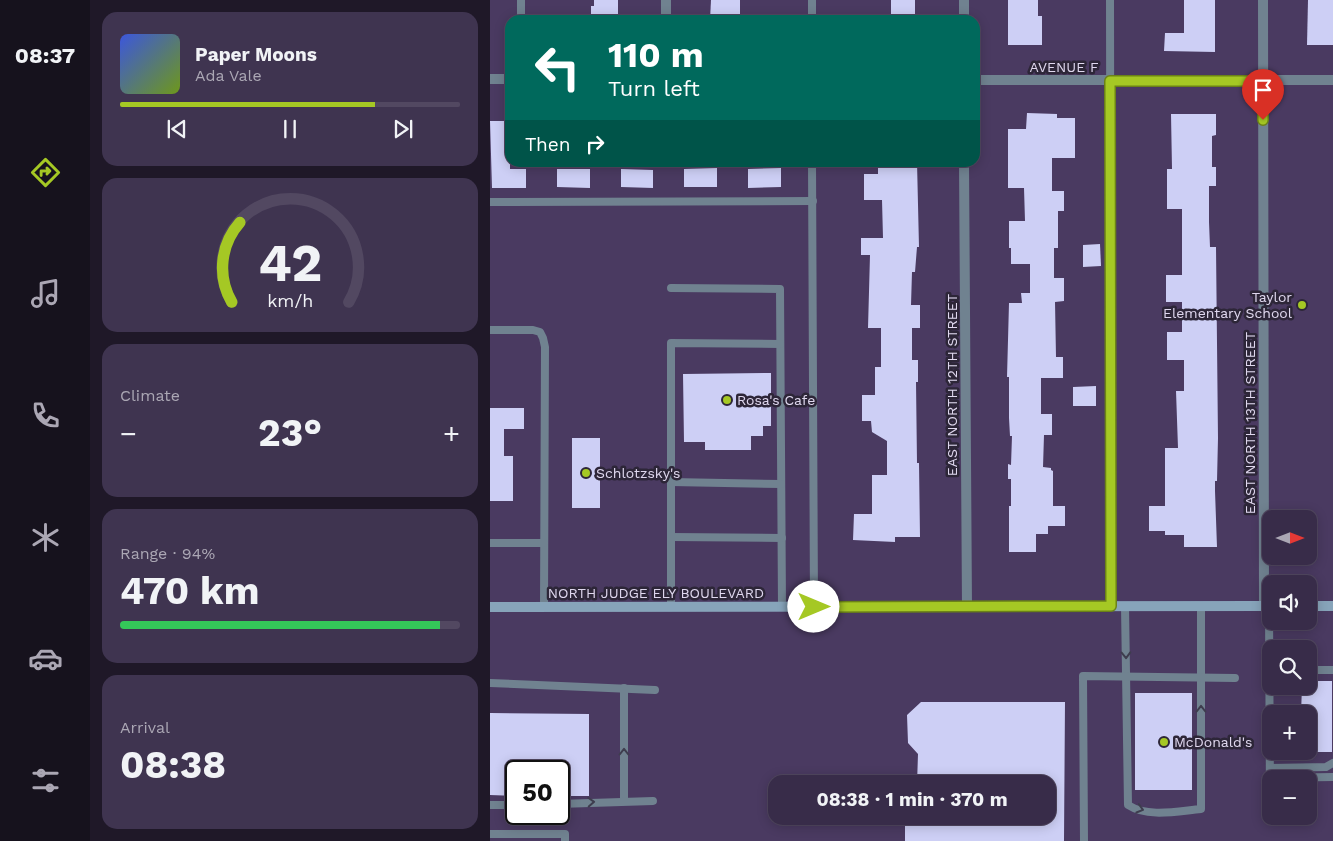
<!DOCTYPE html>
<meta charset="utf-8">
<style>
body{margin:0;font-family:"Work Sans",sans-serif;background:#3f3450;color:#f1f3f6;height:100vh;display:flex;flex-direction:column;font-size:19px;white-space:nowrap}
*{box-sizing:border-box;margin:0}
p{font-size:16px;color:#aba7b4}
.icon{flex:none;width:28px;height:28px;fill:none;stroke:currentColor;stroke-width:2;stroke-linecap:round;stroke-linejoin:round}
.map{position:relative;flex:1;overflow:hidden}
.side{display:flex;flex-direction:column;gap:12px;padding:12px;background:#1f1828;width:400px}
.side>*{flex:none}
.guide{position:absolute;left:15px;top:15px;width:475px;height:152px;border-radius:15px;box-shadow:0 2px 12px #0003,0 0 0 1px #524861;background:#00695c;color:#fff;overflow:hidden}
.needle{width:32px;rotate:90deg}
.controls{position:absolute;left:772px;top:510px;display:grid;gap:10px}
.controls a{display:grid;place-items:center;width:55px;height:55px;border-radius:10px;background:#382c49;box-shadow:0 2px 12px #0003,0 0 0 1px #524861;font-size:25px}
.speed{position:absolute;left:15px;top:760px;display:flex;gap:10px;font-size:25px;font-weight:700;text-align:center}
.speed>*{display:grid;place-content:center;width:65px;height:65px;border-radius:50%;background:#382c49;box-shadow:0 2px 12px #0003,0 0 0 1px #524861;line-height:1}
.speed .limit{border:2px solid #111;border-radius:8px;background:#fff;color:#111}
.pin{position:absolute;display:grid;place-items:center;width:42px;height:42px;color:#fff;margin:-51px -21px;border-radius:50% 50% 50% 0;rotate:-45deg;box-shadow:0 0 5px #0007}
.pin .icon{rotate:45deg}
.me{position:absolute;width:55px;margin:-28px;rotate:90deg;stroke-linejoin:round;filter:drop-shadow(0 0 4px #0008)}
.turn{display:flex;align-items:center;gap:18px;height:105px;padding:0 20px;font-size:22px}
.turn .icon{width:65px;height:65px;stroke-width:2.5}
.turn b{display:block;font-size:35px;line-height:42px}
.then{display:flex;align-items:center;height:48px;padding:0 20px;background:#0003;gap:10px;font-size:19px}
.big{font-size:38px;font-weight:700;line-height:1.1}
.side .widget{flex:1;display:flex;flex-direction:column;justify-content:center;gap:8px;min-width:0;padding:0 18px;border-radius:15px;background:#3f3450}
.side .dial{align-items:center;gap:0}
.dial svg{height:130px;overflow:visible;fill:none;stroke:#524861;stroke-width:7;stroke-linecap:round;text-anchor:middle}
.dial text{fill:#f1f3f6;stroke:none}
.song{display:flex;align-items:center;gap:15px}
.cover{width:60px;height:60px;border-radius:8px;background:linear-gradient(135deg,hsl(230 70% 55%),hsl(80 70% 35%))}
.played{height:5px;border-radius:2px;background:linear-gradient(90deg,#a5c824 75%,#524861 75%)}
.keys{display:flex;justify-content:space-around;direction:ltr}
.heat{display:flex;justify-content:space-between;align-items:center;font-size:28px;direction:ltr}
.charge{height:8px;border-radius:4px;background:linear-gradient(90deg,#34c759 94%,#524861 0)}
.trip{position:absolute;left:278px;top:775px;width:288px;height:50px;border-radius:15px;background:#382c49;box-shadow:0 2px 12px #0003,0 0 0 1px #524861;font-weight:700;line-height:50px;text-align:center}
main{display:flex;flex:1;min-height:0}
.menu{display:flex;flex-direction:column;width:90px;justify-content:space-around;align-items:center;background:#16121d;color:#aba7b4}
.menu .icon{width:35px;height:35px}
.menu .active{color:#a5c824}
.menu b{font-size:22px;color:#f1f3f6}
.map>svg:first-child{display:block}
.building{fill:#cdcff5}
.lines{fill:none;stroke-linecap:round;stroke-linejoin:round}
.lane{stroke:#708290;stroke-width:8}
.street{stroke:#708290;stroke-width:10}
.secondary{stroke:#87a4ba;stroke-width:10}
.oneway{stroke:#3e3d4e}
.route-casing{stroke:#6b8217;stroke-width:12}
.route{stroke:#a5c824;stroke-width:9}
.poi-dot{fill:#a5c824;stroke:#2d2638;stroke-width:2}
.labels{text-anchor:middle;stroke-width:5;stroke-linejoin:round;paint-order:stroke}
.street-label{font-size:14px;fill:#e0d8ef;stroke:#2d2638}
.poi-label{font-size:14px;fill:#e0d8ef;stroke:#2d2638;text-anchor:start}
</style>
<main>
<nav class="menu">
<b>08:37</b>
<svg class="icon active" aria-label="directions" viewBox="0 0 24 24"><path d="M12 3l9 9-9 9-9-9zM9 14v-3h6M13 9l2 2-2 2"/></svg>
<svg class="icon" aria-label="music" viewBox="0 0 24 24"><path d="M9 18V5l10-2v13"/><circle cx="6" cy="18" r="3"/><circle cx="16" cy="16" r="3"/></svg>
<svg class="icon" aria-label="phone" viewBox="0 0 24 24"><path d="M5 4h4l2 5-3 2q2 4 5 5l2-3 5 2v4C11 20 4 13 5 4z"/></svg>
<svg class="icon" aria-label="climate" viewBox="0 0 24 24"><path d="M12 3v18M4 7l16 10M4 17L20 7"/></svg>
<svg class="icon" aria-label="car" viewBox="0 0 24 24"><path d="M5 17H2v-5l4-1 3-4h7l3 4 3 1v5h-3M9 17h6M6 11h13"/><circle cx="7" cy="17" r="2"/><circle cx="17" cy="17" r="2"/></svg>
<svg class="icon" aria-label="filters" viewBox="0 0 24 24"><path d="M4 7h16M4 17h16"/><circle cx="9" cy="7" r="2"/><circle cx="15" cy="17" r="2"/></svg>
</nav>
<section class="side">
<div class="widget">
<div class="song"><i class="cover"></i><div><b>Paper Moons</b><p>Ada Vale</p></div></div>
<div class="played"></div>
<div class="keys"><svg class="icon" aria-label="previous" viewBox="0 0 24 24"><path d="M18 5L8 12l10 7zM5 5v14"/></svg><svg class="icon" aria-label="pause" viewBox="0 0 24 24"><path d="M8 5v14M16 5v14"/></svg><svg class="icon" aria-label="next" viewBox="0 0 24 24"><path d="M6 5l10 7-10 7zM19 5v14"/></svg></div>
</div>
<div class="widget dial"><svg viewBox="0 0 100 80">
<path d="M14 69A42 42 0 1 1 86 69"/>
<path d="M14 69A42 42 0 0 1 19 20" stroke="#a5c824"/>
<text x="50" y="56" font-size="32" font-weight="700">42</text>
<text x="50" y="72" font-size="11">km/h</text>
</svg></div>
<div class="widget"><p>Climate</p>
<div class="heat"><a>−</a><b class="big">23°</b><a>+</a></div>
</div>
<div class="widget"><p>Range · 94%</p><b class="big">470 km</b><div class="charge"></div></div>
<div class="widget"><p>Arrival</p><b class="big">08:38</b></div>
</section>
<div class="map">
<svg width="843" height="841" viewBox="0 0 843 841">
<rect width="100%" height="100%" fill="#4a3a61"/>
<!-- building -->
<g class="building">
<polygon points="104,0 128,0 128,20 101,20 101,6 104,6"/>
<polygon points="221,0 250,0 250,20 220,20"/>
<rect x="401" y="0" width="24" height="20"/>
<polygon points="518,0 548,0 548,16 552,16 552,45 518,45"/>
<polygon points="694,0 725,0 725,52 674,51 675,33 694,33"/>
<polygon points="818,0 843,0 843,45 817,45"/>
<polygon points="537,113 567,114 567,118 585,118 585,158 562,158 562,191 574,191 574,211 568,211 568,248 564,248 564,278 574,278 574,301 565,302 566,357 573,357 573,378 551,378 551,414 562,414 562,435 554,435 553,467 561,468 561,470 563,471 563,506 575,506 575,526 558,526 558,534 546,534 546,552 519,552 519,506 521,506 521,479 518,479 518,464 521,465 522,436 520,436 519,418 519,377 517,377 519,303 532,303 531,293 540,293 540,264 521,264 521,248 519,248 519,221 535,221 534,188 518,188 518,129 536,129"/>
<polygon points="681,114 726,114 726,135 722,136 722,167 726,167 726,186 719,186 719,222 720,247 726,247 728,438 727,481 725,481 725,491 727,547 694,547 694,535 675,535 675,531 659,531 659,506 675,506 675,448 688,448 686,391 694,391 694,360 677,360 677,332 692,332 692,302 676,302 676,275 692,275 692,209 677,209 677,169 682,169"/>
<polygon points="0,121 20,121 20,169 36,169 36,188 2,188"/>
<polygon points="388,162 427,162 429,247 427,247 425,272 422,272 421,305 430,305 430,328 422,328 422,360 428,360 428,382 426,382 427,463 429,463 430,537 405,537 405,542 363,540 364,514 382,514 382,475 397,475 397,441 382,432 381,421 372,421 372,395 385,395 385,367 391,367 391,328 378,328 380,255 371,255 371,238 393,238 392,200 374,200 374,174 388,174"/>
<polygon points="227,168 227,187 194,187 194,169"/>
<polygon points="291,168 291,187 258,188 258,169"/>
<polygon points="67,169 100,169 100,188 67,187"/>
<polygon points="131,169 163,170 163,188 131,187"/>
<polygon points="610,244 611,266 593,267 593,245"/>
<polygon points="281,373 281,426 273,426 273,436 261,436 261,450 215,450 215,442 194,442 193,374"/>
<polygon points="606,386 606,406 583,406 583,387"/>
<polygon points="0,408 34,408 34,429 14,429 14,456 23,456 23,501 0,501"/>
<rect x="82" y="438" width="28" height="70"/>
<polygon points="819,681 842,681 842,752 819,752 819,714 811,714 812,686 819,686"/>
<rect x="645" y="693" width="57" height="97"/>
<polygon points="431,702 575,702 574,841 415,841 415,816 556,816 556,784 427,784 428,754 418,743 417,715"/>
<polygon points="0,713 99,714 99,796 69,796 69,771 26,771 26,796 0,795"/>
</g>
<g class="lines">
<!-- lane -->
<g class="lane">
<polyline points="31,0 31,20"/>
<polyline points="322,0 322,20"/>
<polyline points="620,0 621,606"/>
<polyline points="322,162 324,607"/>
<polyline points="0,202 323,201"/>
<polyline points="181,288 290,289 292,607"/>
<polyline points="0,330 43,330 50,332 53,338 55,347 54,607"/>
<polyline points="181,482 291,484"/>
<polyline points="181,537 292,538"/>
<polyline points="0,543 54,543"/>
<path d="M635,606L638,805C658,818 688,811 711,809V606"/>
<polyline points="779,606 780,801"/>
<polyline points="181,607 181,343 290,344"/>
<polyline points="819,670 843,670"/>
<polyline points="0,683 165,690"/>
<polyline points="780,768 836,767 843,763"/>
<polyline points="780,778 843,777"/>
<polyline points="134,801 134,688"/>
<polyline points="69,804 163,801"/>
<polyline points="0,805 26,805"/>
<polyline points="0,834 75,834 75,841"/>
<polyline points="594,841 593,676 745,678"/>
</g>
<!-- street -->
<g class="street">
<polyline points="176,0 176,20"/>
<polyline points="474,0 474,20"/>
<polyline points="773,0 774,606"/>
<polyline points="0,79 20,79"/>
<polyline points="485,80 843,80"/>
<polyline points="474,162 477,607"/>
</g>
<!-- secondary -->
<g class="secondary">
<polyline points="819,606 843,606"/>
<polyline points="0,607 781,606"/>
</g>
</g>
<!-- one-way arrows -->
<defs><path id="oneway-chevron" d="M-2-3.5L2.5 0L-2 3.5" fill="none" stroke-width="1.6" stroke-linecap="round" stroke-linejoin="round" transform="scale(1.25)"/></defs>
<g class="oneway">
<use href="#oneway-chevron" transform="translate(636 655) rotate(89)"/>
<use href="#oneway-chevron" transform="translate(711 709) rotate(-90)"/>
<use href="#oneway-chevron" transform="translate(134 752) rotate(-90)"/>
<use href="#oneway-chevron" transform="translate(101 802) rotate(-3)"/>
<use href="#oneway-chevron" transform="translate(650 809) rotate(16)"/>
</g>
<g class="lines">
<defs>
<polyline id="route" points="324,607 621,606 620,81 773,81 773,120"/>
</defs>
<!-- route casing -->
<use href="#route" class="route-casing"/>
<!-- route -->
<use href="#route" class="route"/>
</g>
<!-- markers -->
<g class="poi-dot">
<circle cx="812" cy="305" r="5"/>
<circle cx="237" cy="400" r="5"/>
<circle cx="96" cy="473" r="5"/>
<circle cx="674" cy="742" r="5"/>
</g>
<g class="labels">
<!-- street labels -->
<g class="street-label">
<text x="574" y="72">AVENUE F</text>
<text transform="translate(462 385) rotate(-90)" y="5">EAST NORTH 12TH STREET</text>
<text transform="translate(760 423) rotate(-90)" y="5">EAST NORTH 13TH STREET</text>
<text x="166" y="598">NORTH JUDGE ELY BOULEVARD</text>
</g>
<!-- poi labels -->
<g class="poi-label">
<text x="802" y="302" text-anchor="end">Taylor<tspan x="802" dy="16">Elementary School</tspan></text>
<text x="247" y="405">Rosa's Cafe</text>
<text x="106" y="478">Schlotzsky's</text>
<text x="684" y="747">McDonald's</text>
</g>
</g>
</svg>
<div class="controls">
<a><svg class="needle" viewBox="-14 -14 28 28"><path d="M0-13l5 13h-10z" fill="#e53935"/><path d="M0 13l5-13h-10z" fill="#aba7b4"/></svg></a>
<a><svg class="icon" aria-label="sound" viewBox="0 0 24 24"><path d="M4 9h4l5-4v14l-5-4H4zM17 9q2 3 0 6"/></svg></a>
<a><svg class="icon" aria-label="search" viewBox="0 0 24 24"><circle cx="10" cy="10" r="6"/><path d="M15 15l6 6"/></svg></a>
<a>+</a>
<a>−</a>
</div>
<div class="speed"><div class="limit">50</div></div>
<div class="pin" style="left:773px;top:120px;background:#d93025"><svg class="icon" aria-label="arrive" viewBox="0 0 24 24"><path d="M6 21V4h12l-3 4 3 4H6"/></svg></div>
<svg class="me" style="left:324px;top:607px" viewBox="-20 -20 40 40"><circle r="19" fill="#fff"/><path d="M0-13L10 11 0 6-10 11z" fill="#a5c824"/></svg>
<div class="trip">08:38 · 1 min · 370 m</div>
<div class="guide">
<div class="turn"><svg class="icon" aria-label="left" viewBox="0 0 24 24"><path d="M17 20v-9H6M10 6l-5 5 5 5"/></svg><div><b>110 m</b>Turn left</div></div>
<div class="then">Then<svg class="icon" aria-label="right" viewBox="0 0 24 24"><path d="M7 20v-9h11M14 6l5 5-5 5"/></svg></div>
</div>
</div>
</main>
